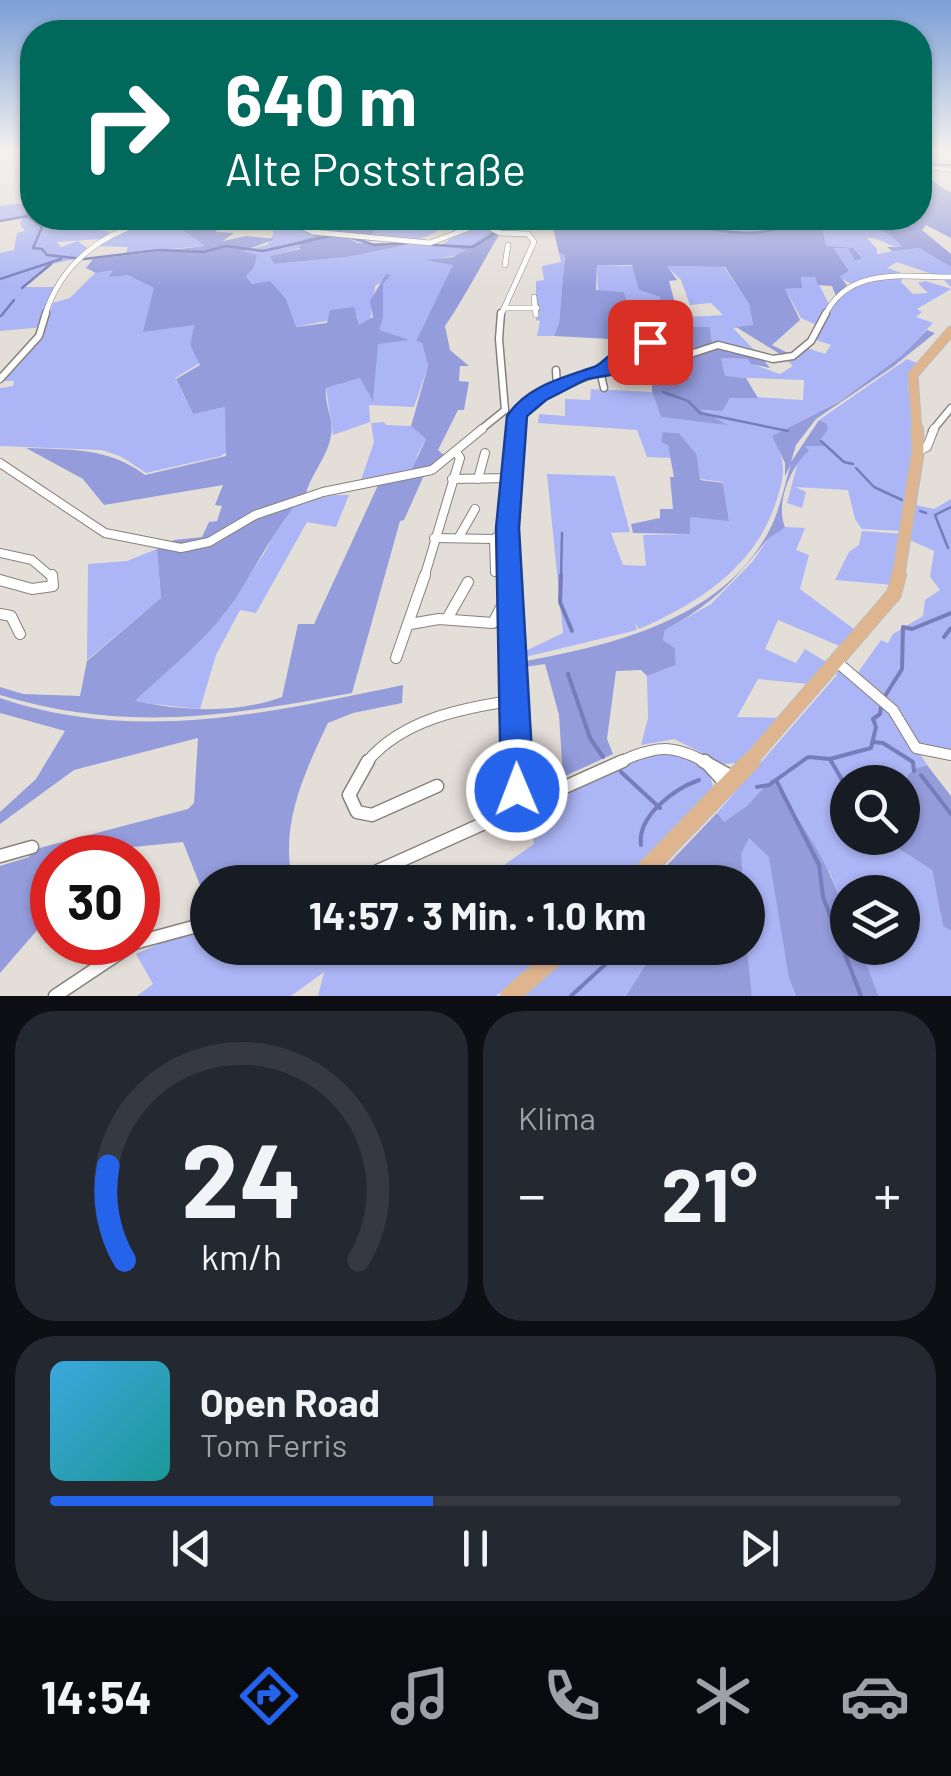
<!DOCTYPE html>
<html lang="de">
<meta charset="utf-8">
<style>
body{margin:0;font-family:Barlow,sans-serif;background:#242831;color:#f1f3f6;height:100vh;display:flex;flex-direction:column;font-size:38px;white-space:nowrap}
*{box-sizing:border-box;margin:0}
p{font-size:32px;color:#9ea1a6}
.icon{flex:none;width:55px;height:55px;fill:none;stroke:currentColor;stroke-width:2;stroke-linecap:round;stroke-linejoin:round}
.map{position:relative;height:996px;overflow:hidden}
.panel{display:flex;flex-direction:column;gap:15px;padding:15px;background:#0d0f14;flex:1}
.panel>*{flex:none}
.banner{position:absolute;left:20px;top:20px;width:912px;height:210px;border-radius:40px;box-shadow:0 2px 8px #0004;background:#00695c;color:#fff;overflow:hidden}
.tools{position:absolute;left:830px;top:765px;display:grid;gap:20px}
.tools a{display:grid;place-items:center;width:90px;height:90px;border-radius:50%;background:#171b24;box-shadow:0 2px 8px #0004;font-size:50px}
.speed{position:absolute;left:30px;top:835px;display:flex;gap:20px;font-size:50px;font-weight:700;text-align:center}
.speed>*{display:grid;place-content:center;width:130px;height:130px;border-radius:50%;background:#171b24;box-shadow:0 2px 8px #0004;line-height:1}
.speed .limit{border:15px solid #d22;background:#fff;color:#111}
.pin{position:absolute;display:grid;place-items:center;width:85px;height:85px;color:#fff;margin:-42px;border-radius:20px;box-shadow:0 5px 15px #0006}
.me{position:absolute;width:110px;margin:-55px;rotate:359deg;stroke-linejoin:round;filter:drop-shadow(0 0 8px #0008)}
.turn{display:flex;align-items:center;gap:35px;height:210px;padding:0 40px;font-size:45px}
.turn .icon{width:130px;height:130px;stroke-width:2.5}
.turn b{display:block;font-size:70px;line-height:85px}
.big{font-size:75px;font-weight:700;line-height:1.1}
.panel .tile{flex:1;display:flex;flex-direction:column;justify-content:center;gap:15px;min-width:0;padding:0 35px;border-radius:40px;background:#242831}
.panel .dial{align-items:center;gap:0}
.dial svg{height:260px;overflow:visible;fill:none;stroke:#363941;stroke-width:7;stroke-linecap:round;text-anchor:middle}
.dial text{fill:#f1f3f6;stroke:none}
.song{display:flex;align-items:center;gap:30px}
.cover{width:120px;height:120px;border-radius:15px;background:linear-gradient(135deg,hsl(200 70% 55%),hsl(180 70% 35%))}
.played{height:10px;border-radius:5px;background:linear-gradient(90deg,#2563eb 45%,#363941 45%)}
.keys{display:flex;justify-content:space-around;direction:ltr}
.heat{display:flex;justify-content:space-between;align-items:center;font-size:55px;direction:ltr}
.panel .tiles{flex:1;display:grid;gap:15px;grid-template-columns:1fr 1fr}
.tile:last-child{grid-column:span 2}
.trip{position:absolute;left:190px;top:865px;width:575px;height:100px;border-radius:50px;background:#171b24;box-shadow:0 2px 8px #0004;font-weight:700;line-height:100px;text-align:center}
.menu{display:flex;height:160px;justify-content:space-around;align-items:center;background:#090b0e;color:#9ea1a6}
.menu .icon{width:70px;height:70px}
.menu .active{color:#2563eb}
.menu b{font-size:45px;color:#f1f3f6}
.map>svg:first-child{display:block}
.green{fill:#acb5f5}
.forest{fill:#949cdc}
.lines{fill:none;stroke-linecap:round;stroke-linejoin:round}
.stream-far1{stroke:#767dba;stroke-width:2.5}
.stream{stroke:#767dba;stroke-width:4}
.minor-far5-casing{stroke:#86817c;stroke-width:5}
.minor-far4-casing{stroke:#86817c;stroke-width:6}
.minor-far3-casing{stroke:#86817c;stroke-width:9}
.minor-far2-casing{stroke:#86817c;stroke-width:10}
.minor-far1-casing{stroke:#86817c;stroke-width:12}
.minor-casing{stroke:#86817c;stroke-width:15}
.major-far3-casing{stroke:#bdbcbc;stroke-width:11}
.major-far2-casing{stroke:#bdbcbc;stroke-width:14}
.major-far1-casing{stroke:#bdbcbc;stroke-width:16}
.major-casing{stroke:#bdbcbc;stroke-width:20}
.minor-far5{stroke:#fff;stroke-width:4}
.minor-far4{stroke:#fff;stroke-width:5}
.minor-far3{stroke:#fff;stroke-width:6}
.minor-far2{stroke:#fff;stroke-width:8}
.minor-far1{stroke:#fff;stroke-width:10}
.minor{stroke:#fff;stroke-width:12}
.major-far3{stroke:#dfb590;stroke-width:9}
.major-far2{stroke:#dfb590;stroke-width:11}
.major-far1{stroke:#dfb590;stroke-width:14}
.major{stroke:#dfb590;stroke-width:18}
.route{fill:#2563eb;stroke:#184099;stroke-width:2.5}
</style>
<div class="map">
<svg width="951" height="996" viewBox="0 0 951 996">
<rect width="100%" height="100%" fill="#e4ded9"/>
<!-- green -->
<g class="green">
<polygon points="13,204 32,204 32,218 99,218 102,226 98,230 110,232 101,239 57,242 61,247 78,241 88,249 75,259 52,264 25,287 55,287 43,327 0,331 0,253 14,250 17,233 25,231 20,224 23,217 0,220 0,206"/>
<path d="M272,218H282L299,229L285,218H330L349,225L317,232L316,236L296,242L340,235L352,244L307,248L304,242L300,248L271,256L274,264L347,257L411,244L461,248L442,245L459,232L454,231L458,223L446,222C428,245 398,242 372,241C361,241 359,245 349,239L371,235L381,222L393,218H626C588,226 546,227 508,227L502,223L489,227L491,233L458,255L435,259L454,265L416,341L422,343L428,366L414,407L369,405L370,422L333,435L326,388L360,378L366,385L378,343L406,340L378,331L383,318V284L390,276L375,286L370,321L359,326L357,315L295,327L286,299L252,284L246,276L254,268L256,255L241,251L267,245L273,235Z"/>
<path d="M668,218L768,222L795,218C773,246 699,223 668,218Z"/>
<path d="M820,218C832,218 885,228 893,234C897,237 899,243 903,248C888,247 881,237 867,238L877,249V254L919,248L951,267V287L941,277L897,262L887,268L914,277H904L901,282L913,294L928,293L918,283L926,281L951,289L917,309L922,312L916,317L933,323L901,356L841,400L772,436C787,462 785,475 776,502C755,566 701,602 639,629L635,623L637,630L517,659V655L563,633L547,474L615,476L630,532L611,533L623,565L646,566L643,535L690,534V517L729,520L723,482L700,479L697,455L679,433L663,432L672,458L647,457L637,430L538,423L539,414L565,416V399L590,400L591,389L652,392L661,417L726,424L697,410L721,411L730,398L740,396L803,400L804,380L725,377L721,358L749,359L752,364L780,374L793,366L786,359L807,348L825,354L831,345L813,339L837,298L852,284L839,278L849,269L832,248L825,246Z"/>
<path d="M188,219L193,237L205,246L126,253L128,247L95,246C123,224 153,220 188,219Z"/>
<polygon points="559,253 565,254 559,323 554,336 537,336 540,321 536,320 536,281 544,280 542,266 561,262"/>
<polygon points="597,265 633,266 639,290 660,297 662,302 653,302 654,309 646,309 656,325 646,325 642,311 630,310 624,292 598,291"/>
<polygon points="666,266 724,267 749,304 753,326 733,328 761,357 711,345 710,327 676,326 671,318 723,315 711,303 690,305 681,280"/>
<polygon points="114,269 154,288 194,325 190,345 200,363 175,378 193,414 225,407 227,452 221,456 146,473 122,457 102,450 0,446 0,388 13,386 14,381 0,381 41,336 53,303 70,298 95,273"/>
<polygon points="800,277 815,277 830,306 819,326 801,318 785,289 801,288"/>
<polygon points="907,359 917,363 908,383 914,455 904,531 862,529 855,519 848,490 795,487 806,492 802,508 787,503 798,461 808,451 804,446 819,440 826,423 819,420"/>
<polygon points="384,422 386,425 411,426 426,439 417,455 415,472 360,483 374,442 371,423"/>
<polygon points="335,495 349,495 336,527 307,522 256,613 240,610 216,655 200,709 134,702 223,616 265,552 278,526 298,502"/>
<polygon points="951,499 951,753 919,752 927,765 915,769 902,782 848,782 848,838 882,838 932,870 943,926 951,931 951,996 879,996 860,948 902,948 902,892 848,892 847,917 829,870 789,978 796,996 752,996 747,948 748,882 704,882 717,813 836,676 839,667 854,678 881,640 888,643 893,634 923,616 925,600 940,590 930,577 934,551 910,540 916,505 934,509"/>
<polygon points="785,527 805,528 796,550 809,555 800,589 858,632 842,647 778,620 765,649 796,663 805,649 828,663 809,684 758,679 737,717 781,718 738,763 724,764 674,739 641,745 648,718 647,676 676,665 675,648 663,640 665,630 711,604 753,561 770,536"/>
<polygon points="862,531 903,534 893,585 835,580 849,552 859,545"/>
<polygon points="157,549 161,598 87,660 88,564 127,561"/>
<path d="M663,752C683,756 711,764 713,788L621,882H480L534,844L528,810L644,755Z"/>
<polygon points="207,932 208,948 340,948 344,957 356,948 554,948 496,996 318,996 324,972 291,996 137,996 153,984 136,954 167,940"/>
<polygon points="579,948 649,948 649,959 626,996 524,996"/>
</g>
<!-- forest -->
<g class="forest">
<path d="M920,166L934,182L951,193V238L926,225L922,230L951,254V267L919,248L881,253L892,251L887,247H902C887,225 863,228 839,218H920Z"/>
<path d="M224,218L216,232L234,233L223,241L246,236L275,239L243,251L257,255L254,268L246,276L252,284L270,281L286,299L296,327L327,323L330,310L354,307L359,325L373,317L370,301L386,274L391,275L383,284V318L379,330L409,340L378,344L373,401L360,378L326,388C324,404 334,419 331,436C327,458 310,475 305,497L316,495L309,501L298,502C269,536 252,577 225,613C200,645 164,673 135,701C183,711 235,714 282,697L298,624H314L380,481L425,473L404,520L400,521L352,693C227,716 125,733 0,695V687L23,694L80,696L87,661L161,598L157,549L174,540L202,537L209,522L217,521L222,506L215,505L223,485L104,505L83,479L26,448C71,450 108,447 145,475L226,456L225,407L193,414L176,379L200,365L190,345L194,325L143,332L154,288L127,275L109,277L113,270L96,273L86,268L93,259L205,246L181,229L188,220Z"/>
<polygon points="370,218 392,218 381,222 371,235 349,239 357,243 411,244 347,257 274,264 270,256 300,249 299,242 263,252 315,236 311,233"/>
<path d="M668,218C699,223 772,246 796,218H820L826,246L853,248L862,259L855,260L848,248H833L849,270L840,277L847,285L836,296L832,286L818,285L815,277H801L802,288L785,289L800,320L772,345L792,355L785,357L736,327L753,325L749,304L725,267L667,266L677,280L669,281L676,307L685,308L689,317L672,318L676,326L710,327L712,346L762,358L770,368L751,364L748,359L721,358L725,376L746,378L758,398H730L722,411L700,410L728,425L661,417L652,392V374L690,377L688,362L672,350L646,308L654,309L653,302H661L660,297L639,290L632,265H597L596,290L624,292L630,310L643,311V315H626L627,325L640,326L648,341L554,336L559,323L565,255L559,253L553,228L518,227L526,223L563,227L587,220Z"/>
<path d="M493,231L500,233C481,265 465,297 445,326L450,350L469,366H460L459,381L469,382L464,410H458L438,450L447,458L440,464L415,472L412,469L426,439L411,426L428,366L422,343L416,341L453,265L426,260L453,257L466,250L429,244L467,248Z"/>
<path d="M927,330L935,333L894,366L816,419L796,445L791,462L819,420L826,423L828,429L820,440L825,446H805L809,451C791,465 775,504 785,527C779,533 772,534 766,541C731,584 715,602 665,630L663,640L675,648L676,665L647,676L641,670L616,671L607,739L613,754L563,777L559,715L545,664L517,668L516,663C608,646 721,622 769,531C780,510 784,486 791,464L785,476V463L772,436L840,401L901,356Z"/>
<polygon points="663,432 679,433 697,455 700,480 723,483 729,521 690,517 690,534 633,533 631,524 660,518 660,509 673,509 670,477 674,477 668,445 661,442"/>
<path d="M403,685L402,703L353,713L328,723C304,773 279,827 293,882H208L207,903L183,842L93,851L91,857L52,858V913L0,973V866L29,857L31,851L43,847L188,809L194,803L198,738L74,770L0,824V812L36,779L65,731L0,713V698C134,744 269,713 403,685Z"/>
<polygon points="927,765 951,796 951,931 943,926 932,870 882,838 902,838 902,782 914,769"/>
<path d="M772,779C805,832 848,884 848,948H860L879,996H796L789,978L769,857L749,838L741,854L743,882H651L717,813L724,822L747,806Z"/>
<polygon points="649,948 747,948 752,996 626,996 649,959"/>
</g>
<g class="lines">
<!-- stream-far1 -->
<g class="stream-far1">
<polyline points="931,165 951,165"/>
<polyline points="27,216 32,208"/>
<polyline points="575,218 602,222 645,218"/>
<path d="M656,218C695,225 762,248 795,218"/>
<polyline points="0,221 28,216 42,227 33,248 42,249 47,255 84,259 159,250 204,252 225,246 263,251 330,236"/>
<polyline points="347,236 374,245 405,243"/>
<polyline points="432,245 473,247 500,230 548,227 558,222 553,219 566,218"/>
<polyline points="0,279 61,259"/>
<polyline points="22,288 51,264"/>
<polyline points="1,316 14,300"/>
<polyline points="663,392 688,401 700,413 788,431"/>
<polyline points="821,441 844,462 853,464"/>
<polyline points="856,468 874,487 902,500"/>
<polyline points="920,511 926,513"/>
<polyline points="948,548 935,515 951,507"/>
<polyline points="561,578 562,533"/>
</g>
<!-- stream -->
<g class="stream">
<polyline points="561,575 560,602 572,631"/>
<polyline points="944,637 951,628"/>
<polyline points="568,674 590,738 603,757"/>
<polyline points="885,696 902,669 903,627 912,629 951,613"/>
<polyline points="873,742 883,743 913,762 914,771"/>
<polyline points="831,761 848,790"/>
<polyline points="621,772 660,808"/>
<polyline points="921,775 951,814"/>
<polyline points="776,780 819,865 823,897 861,996"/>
<polyline points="757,787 769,785 808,757 830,759 871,748 876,727 873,719 880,714 881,707"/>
<path d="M641,845C637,816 674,789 699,780"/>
<polyline points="571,996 623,948"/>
</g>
<defs>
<g id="minor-far5">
<polyline points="920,166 951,170"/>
<polyline points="234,218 251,223 263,218"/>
<polyline points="283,218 294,223"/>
<polyline points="156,219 197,218"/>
<polyline points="140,223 158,218"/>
<polyline points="482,223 496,218"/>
</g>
<g id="minor-far4">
<polyline points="244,221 256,221"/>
<polyline points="289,221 313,232 430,243 488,221"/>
<polyline points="481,223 500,233 528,234 534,242 501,315"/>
<polyline points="505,265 508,245"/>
<polyline points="534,297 536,315"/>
<polyline points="504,308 537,308"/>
<path d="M45,315C61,264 98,236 148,221"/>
<path d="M825,315C849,266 904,277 951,277"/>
</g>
<g id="minor-far3">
<polyline points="501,313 499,339 505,410"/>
<polyline points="643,313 648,342"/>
<polyline points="556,370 557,387"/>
<polyline points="600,371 604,388"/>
<polyline points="0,379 39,336 46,313"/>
<polyline points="517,417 544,392 605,370 636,345 658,343 681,357 718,345 773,359 793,356 811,341 826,313"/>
<polyline points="479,431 505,410"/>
<polyline points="516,431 517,417"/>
<polyline points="932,431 951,408"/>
</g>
<g id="minor-far2">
<polyline points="918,451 927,447 934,429"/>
<polyline points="0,463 105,533 181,548 209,542 255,515 323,492 432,470 482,429"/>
<polyline points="452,479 513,478"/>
<polyline points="478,479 485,453"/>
<polyline points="459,537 475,509"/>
<polyline points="434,538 494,539 508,528"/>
<polyline points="494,539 495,572"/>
<polyline points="0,553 32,560 53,578"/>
<polyline points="424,578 460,458 456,452"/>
<polyline points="510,578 508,528 516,429"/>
</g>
<g id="minor-far1">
<polyline points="510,575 516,763"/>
<polyline points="0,580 32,589 53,586 52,575"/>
<polyline points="0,614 11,616 20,634"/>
<polyline points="447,619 468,582"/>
<polyline points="410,624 439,619 493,623 508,594"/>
<polyline points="396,658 425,575"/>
<polyline points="837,662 893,710 916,748 951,755"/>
<path d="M366,763C402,719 463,708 516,700"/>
<path d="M617,763C655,746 671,743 707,763"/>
</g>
<g id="minor">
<polyline points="368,761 349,795 357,812 372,815 437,786"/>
<polyline points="516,761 518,805"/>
<polyline points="703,761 732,777"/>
<polyline points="705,761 728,786"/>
<polyline points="0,856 32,847"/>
<polyline points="353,882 623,761"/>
<polyline points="138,942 208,923"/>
<polyline points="55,996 136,942"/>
</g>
<polyline id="major-far3" points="917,431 913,375 951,331"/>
<polyline id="major-far2" points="898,578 918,451 917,429"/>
<polyline id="major-far1" points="748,763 894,594 899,575"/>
<g id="major">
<polyline points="634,882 751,761"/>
<polyline points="510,996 565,948"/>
</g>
</defs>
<!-- minor-far5 casing -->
<use href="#minor-far5" class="minor-far5-casing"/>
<!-- minor-far4 casing -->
<use href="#minor-far4" class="minor-far4-casing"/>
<!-- minor-far3 casing -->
<use href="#minor-far3" class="minor-far3-casing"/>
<!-- minor-far2 casing -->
<use href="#minor-far2" class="minor-far2-casing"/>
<!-- minor-far1 casing -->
<use href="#minor-far1" class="minor-far1-casing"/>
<!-- minor casing -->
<use href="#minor" class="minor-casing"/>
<!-- major-far3 casing -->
<use href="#major-far3" class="major-far3-casing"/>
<!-- major-far2 casing -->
<use href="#major-far2" class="major-far2-casing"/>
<!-- major-far1 casing -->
<use href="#major-far1" class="major-far1-casing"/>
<!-- major casing -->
<use href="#major" class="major-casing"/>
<!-- minor-far5 -->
<use href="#minor-far5" class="minor-far5"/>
<!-- minor-far4 -->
<use href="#minor-far4" class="minor-far4"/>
<!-- minor-far3 -->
<use href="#minor-far3" class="minor-far3"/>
<!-- minor-far2 -->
<use href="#minor-far2" class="minor-far2"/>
<!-- minor-far1 -->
<use href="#minor-far1" class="minor-far1"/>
<!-- minor -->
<use href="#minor" class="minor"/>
<!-- major-far3 -->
<use href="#major-far3" class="major-far3"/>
<!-- major-far2 -->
<use href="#major-far2" class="major-far2"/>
<!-- major-far1 -->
<use href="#major-far1" class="major-far1"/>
<!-- major -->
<use href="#major" class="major"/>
</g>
<!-- sky -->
<linearGradient id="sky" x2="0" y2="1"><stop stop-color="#7a9ed6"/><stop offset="0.52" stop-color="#f3f0ee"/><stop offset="1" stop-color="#f3f0ee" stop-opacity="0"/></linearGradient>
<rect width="951" height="289" fill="url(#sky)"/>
<!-- route -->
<path class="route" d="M650,337L656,338V346L621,362L610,375L587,379L546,400L527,416L519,528L534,790L529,802L517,806L505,802L501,790L496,528L507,416C527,386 562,378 594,367C602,364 606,357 613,353C625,346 637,341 650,337Z"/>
</svg>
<div class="tools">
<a><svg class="icon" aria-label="search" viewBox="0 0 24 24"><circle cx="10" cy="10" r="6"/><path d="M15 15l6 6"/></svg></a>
<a><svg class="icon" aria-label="layers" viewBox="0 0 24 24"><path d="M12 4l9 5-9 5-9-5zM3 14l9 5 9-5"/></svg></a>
</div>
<div class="speed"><div class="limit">30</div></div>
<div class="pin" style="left:650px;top:342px;background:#d93025"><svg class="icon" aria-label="arrive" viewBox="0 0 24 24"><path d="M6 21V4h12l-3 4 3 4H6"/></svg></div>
<svg class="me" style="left:517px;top:790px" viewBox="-20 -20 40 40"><circle r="17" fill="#2563eb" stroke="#fff" stroke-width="3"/><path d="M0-11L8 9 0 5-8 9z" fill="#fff"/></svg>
<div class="trip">14:57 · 3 Min. · 1.0 km</div>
<div class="banner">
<div class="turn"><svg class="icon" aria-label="right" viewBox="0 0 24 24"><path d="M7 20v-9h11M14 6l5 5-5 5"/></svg><div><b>640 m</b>Alte Poststraße</div></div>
</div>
</div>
<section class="panel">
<div class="tiles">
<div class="tile dial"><svg viewBox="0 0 100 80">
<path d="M14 69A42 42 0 1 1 86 69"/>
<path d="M14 69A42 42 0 0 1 9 40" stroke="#2563eb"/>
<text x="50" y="56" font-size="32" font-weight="700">24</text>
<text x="50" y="72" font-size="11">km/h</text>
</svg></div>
<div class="tile"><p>Klima</p>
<div class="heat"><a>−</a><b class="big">21°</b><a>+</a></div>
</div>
<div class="tile">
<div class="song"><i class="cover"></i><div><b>Open Road</b><p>Tom Ferris</p></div></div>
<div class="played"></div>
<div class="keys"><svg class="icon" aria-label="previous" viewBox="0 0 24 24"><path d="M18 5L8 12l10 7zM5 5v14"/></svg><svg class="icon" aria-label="pause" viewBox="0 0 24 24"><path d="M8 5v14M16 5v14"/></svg><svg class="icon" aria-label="next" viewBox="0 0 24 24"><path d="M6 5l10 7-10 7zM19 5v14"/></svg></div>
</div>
</div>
</section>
<nav class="menu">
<b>14:54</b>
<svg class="icon active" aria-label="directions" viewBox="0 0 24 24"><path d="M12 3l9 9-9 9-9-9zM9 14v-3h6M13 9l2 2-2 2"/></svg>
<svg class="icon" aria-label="music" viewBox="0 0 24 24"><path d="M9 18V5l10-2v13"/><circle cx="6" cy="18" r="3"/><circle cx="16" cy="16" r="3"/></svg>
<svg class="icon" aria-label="phone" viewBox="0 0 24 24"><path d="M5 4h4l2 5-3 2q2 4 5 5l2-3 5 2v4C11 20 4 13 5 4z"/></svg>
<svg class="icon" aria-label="climate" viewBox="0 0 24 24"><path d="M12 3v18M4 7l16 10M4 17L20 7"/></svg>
<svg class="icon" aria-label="car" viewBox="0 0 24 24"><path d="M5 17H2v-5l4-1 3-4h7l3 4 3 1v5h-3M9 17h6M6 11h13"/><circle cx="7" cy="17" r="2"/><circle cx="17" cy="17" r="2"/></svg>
</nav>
